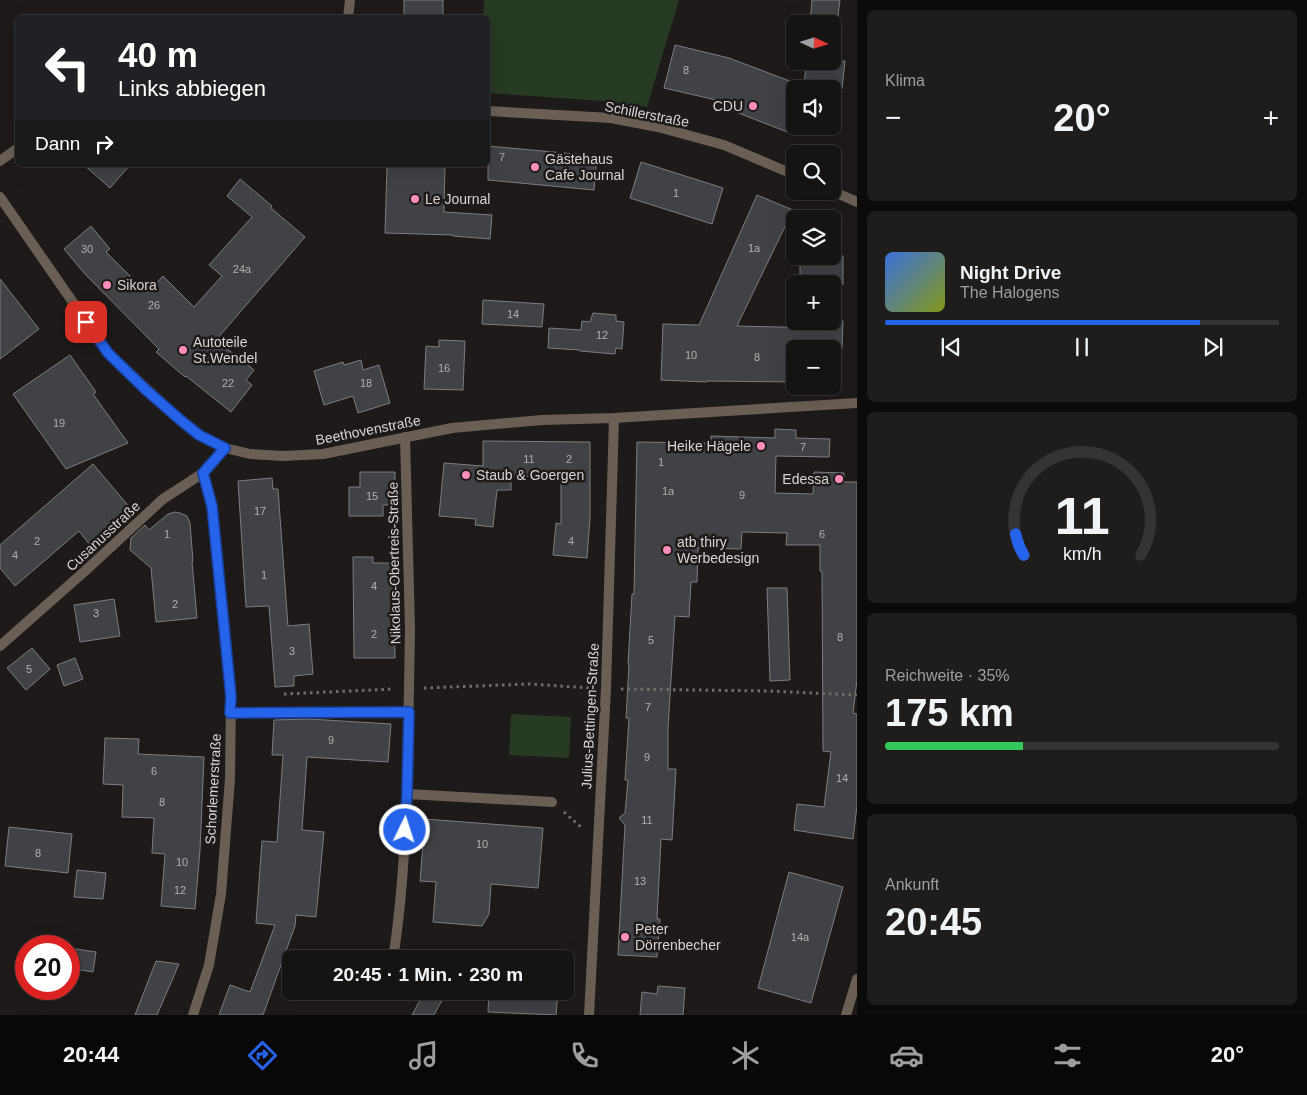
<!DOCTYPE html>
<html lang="de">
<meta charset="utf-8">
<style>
body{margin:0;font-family:Arial,sans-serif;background:#1f1d1c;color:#f1f3f6;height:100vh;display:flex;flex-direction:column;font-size:19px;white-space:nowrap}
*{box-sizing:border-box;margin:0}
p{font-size:16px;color:#9e9ea0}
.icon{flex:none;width:28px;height:28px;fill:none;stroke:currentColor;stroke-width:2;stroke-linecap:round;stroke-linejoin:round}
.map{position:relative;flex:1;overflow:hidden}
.drawer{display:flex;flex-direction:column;gap:10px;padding:10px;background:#0c0b0a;width:450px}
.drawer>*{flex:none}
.hud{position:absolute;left:15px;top:15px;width:475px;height:152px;border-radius:8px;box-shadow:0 5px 20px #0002,0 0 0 1px #353333;background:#202124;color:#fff;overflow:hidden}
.needle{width:32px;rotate:94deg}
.tools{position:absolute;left:786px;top:15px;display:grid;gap:10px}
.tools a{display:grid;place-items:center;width:55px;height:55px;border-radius:8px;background:#161413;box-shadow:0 5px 20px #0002,0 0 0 1px #353333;font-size:25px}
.speed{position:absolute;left:15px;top:935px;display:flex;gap:10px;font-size:25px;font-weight:700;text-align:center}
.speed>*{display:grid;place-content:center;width:65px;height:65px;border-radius:50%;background:#161413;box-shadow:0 5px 20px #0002,0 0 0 1px #353333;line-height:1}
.speed .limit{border:8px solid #d22;background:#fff;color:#111}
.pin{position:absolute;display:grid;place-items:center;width:42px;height:42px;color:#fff;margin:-21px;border-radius:10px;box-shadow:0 2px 8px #0006}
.me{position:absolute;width:55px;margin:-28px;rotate:4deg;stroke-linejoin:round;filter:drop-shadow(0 0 4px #0008)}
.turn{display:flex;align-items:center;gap:18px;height:105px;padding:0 20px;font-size:22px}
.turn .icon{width:65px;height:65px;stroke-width:2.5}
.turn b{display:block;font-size:35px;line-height:42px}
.then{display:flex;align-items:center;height:48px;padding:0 20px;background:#0003;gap:10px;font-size:19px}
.big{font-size:38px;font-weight:600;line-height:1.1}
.drawer .tile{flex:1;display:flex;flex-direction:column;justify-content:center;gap:8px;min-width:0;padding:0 18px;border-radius:8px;background:#1f1d1c}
.drawer .dial{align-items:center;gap:0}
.dial svg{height:130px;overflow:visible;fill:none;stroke:#353333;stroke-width:7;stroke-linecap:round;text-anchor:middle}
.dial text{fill:#f1f3f6;stroke:none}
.song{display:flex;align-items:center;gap:15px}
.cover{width:60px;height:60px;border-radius:8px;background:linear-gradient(135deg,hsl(220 70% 55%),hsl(70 70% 35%))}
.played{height:5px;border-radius:2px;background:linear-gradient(90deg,#2563eb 80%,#353333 80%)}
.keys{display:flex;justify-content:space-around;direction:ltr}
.heat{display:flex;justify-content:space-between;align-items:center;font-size:28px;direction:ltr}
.charge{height:8px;border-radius:4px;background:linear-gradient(90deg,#34c759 35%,#353333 0)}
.trip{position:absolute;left:282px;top:950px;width:292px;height:50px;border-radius:8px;background:#161413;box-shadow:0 5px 20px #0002,0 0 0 1px #353333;font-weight:600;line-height:50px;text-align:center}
.tab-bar{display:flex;height:80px;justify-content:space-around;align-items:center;background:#090808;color:#9e9ea0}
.tab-bar .icon{width:35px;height:35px}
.tab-bar .active{color:#2563eb}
.tab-bar b{font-size:22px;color:#f1f3f6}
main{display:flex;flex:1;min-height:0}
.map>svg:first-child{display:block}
.green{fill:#273a23}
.building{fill:#424145;stroke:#7e7c81}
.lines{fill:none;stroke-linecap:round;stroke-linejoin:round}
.path{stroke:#706c6b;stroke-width:3;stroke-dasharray:2.5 4;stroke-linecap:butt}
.lane{stroke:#6a5f54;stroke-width:10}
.street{stroke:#6a5f54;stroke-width:10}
.route-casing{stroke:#184099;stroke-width:12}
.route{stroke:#2563eb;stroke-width:9}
.poi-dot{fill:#ff8eba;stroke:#1e1a19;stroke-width:2}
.labels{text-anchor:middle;stroke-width:5;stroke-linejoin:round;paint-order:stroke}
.number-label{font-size:11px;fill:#b2afb0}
.poi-label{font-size:14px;fill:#d7d4d3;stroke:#1e1a19;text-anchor:start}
.street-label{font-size:14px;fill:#d7d4d3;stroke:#1e1a19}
</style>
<main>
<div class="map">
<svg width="857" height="1015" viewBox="0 0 857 1015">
<rect width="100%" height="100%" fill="#1e1a19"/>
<!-- green -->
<g class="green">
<polygon points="484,0 679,0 647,107 603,101 488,93 488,18 483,17"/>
<polygon points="511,714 571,717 569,758 509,755"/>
</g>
<!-- building -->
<g class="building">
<rect x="404" y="0" width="39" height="18"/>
<polygon points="812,0 840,0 837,24 810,24"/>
<polygon points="675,45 729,58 795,83 795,135 723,107 725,102 664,88"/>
<polygon points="806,61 845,61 842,89 804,89"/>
<polygon points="488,146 597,156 594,190 488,180"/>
<polygon points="641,162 723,188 712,224 630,198"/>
<polygon points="84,165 130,165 110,188"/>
<polygon points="387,165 445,165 444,212 492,215 490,239 453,236 453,235 385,233"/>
<polygon points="240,179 272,206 271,208 305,237 216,340 254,370 246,380 252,385 231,412 186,376 185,377 156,352 159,349 85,274 64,249 91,226 110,249 106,252 147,293 163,276 194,307 222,276 209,265 252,217 227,196"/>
<polygon points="757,195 793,210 737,326 822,328 823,321 843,321 842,349 795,349 795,382 707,381 707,382 661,380 663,324 699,325"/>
<rect x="800" y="256" width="43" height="28"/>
<polygon points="0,279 39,329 0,359"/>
<polygon points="483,300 544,304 542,327 482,324"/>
<polygon points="593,313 616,315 616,321 624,322 622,349 616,348 615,354 580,351 580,350 548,348 549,328 581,330 582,321 590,322"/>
<polygon points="439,340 465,341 463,390 424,389 426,346 439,347"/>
<polygon points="70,355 96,392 93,394 128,443 66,469 13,394"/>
<polygon points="361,360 363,370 379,365 390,403 358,413 353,396 324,405 314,371 343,362 344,365"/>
<polygon points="775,429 796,430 796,438 830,439 829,457 776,456 775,493 813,494 814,472 844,473 844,482 857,482 857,680 853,713 857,714 857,806 853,839 794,830 797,804 824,807 831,752 823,751 822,571 820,571 820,545 786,545 787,533 742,532 741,549 698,548 697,582 691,582 689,617 675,616 668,728 668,769 676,769 673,823 672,840 661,839 657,919 660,919 657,957 618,955 625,825 619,818 625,813 628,780 625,780 629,718 626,718 629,664 628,664 632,594 634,594 637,442 711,443 711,436 775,438"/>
<polygon points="483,441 590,442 590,518 587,558 553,555 556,523 561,524 561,477 511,476 511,490 497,490 493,527 475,525 476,519 439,516 444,463 483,466"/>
<polygon points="93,464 131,509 90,545 79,531 15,586 0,568 0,545"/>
<polygon points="360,472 395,472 395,505 383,505 383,516 349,516 349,487 360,487"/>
<polygon points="272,478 273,489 278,489 288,626 309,624 313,674 294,676 294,686 275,687 269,606 246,607 238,481"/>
<polygon points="175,512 180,513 187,516 190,523 193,561 192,562 197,618 156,622 151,568 130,550 131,538 145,525 149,530 168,514"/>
<polygon points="353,557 373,557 373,563 394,563 395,658 354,658"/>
<polygon points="767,588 787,588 790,680 770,681"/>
<polygon points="114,599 120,636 80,642 74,605"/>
<polygon points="32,648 50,669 26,690 7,668"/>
<polygon points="75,658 83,679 64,686 57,665"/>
<polygon points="309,719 391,724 388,762 307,757 302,830 324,832 316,917 296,915 295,926 263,1015 219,1015 230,985 250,992 275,925 256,923 262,841 277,842 283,755 272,755 274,720"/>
<polygon points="105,738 139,739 138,754 204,757 200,850 195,909 161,906 165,854 152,853 154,818 122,817 123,785 103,784"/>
<polygon points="425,819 543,828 538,888 491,884 489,914 482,926 433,922 436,882 420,881"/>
<polygon points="9,827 72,834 68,873 5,866"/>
<polygon points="77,870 106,873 103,899 74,897"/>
<polygon points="789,872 843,887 811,1003 758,988"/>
<polygon points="69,948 96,952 93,972 69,968"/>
<polygon points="156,961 179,964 157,1015 135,1015"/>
<polygon points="658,986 685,988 683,1015 640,1015 642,992 657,994"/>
<polygon points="425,991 447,991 434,1015 412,1015"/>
<polygon points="489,991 558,991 556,1015 488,1012"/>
</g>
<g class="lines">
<!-- path -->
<g class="path">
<polyline points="424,688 530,684 590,688"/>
<polyline points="621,689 769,691 857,695"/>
<polyline points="284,694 393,689"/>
<polyline points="564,812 582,828"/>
</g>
<!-- lane -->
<g class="lane">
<polyline points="231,713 409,712"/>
<polyline points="407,794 552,802"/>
<path d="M393,959C407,870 407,778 409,688"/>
</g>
<!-- street -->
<g class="street">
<polyline points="348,18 350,0"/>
<polyline points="488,111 611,118 658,127 724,145 795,175"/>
<polyline points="0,161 18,148"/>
<polyline points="832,191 857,202"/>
<polyline points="0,197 108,353 178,418 199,435 225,448 250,454 283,456 323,454 452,428 542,420 614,418 857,403"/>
<polyline points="405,437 410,629 409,688"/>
<polyline points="0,646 85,571 163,499 203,473 225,448"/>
<polyline points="193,1015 209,965 221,894 230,779 231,697 212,506 203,473"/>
<polyline points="589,1015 606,688 614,418"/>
<polyline points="846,1015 857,979"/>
</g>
</g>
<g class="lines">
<defs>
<polyline id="route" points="86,322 108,353 145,389 178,418 199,435 225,448 203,473 212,506 231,697 230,713 409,712 407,794 405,830"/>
</defs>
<!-- route casing -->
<use href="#route" class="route-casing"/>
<!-- route -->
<use href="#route" class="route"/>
</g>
<!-- markers -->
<g class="poi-dot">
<circle cx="753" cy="106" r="5"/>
<circle cx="535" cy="167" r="5"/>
<circle cx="415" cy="199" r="5"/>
<circle cx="107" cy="285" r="5"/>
<circle cx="183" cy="350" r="5"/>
<circle cx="761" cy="446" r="5"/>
<circle cx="466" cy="475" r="5"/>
<circle cx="839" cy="479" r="5"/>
<circle cx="667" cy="550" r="5"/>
<circle cx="625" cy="937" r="5"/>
</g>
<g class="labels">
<!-- number labels -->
<g class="number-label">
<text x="686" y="74">8</text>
<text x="502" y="161">7</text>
<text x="676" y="197">1</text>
<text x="754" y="252">1a</text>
<text x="87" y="253">30</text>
<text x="242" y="273">24a</text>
<text x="154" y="309">26</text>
<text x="513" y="318">14</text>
<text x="602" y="339">12</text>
<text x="691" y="359">10</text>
<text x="757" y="361">8</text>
<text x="444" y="372">16</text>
<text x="228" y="387">22</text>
<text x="366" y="387">18</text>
<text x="59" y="427">19</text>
<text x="803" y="451">7</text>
<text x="529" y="463">11</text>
<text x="569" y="463">2</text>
<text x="661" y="466">1</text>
<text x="668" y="495">1a</text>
<text x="742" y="499">9</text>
<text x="372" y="500">15</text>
<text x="260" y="515">17</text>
<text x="167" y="538">1</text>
<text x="822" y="538">6</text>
<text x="37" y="545">2</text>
<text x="571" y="545">4</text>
<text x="15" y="559">4</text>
<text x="264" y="579">1</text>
<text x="374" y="590">4</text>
<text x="175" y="608">2</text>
<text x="96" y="617">3</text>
<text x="374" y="638">2</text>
<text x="840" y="641">8</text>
<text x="651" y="644">5</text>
<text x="292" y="655">3</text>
<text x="29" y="673">5</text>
<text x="648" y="711">7</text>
<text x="331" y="744">9</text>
<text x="647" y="761">9</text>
<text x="154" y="775">6</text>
<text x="842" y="782">14</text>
<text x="162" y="806">8</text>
<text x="647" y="824">11</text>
<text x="482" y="848">10</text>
<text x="38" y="857">8</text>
<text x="182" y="866">10</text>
<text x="640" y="885">13</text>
<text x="180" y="894">12</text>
<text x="800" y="941">14a</text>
</g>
<!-- poi labels -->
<g class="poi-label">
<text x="743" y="111" text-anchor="end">CDU</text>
<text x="545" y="164">Gästehaus<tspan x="545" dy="16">Cafe Journal</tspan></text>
<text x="425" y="204">Le Journal</text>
<text x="117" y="290">Sikora</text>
<text x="193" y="347">Autoteile<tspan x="193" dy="16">St.Wendel</tspan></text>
<text x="751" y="451" text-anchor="end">Heike Hägele</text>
<text x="476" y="480">Staub &amp; Goergen</text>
<text x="829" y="484" text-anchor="end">Edessa</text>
<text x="677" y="547">atb thiry<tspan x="677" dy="16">Werbedesign</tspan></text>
<text x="635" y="934">Peter<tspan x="635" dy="16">Dörrenbecher</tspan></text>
</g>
<!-- street labels -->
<g class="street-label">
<text transform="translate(647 114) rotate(11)" y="5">Schillerstraße</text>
<text transform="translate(368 430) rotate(-11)" y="5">Beethovenstraße</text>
<text transform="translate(103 536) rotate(-43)" y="5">Cusanusstraße</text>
<text transform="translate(394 563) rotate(-91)" y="5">Nikolaus-Obertreis-Straße</text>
<text transform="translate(590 716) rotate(-87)" y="5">Julius-Bettingen-Straße</text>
<text transform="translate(213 789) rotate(-87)" y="5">Schorlemerstraße</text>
</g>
</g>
</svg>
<div class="tools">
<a><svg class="needle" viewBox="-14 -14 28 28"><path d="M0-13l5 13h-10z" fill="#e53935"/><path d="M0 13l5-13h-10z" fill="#9e9ea0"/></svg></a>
<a><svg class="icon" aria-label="sound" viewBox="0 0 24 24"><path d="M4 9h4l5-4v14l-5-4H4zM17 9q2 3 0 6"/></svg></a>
<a><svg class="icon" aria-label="search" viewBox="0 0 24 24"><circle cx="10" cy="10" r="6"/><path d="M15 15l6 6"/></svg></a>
<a><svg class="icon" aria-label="layers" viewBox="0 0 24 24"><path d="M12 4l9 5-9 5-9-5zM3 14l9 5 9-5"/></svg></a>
<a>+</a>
<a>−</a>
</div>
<div class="speed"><div class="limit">20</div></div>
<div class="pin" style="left:86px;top:322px;background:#d93025"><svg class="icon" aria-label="arrive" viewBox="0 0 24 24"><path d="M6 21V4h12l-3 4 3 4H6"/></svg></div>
<svg class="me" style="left:405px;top:830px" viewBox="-20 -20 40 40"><circle r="17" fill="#2563eb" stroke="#fff" stroke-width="3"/><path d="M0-11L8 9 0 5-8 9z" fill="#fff"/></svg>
<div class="trip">20:45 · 1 Min. · 230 m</div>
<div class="hud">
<div class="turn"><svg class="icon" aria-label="left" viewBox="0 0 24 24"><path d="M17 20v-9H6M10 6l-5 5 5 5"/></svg><div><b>40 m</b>Links abbiegen</div></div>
<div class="then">Dann<svg class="icon" aria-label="right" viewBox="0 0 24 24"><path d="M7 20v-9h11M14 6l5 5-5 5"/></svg></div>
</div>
</div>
<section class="drawer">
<div class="tile"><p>Klima</p>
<div class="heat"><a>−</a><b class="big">20°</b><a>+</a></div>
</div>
<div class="tile">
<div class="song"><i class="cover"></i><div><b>Night Drive</b><p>The Halogens</p></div></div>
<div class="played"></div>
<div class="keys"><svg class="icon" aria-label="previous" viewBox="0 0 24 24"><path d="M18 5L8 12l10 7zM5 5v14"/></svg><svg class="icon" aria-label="pause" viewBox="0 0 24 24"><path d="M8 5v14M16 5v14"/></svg><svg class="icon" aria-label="next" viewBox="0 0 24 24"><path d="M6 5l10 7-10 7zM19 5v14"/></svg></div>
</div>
<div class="tile dial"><svg viewBox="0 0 100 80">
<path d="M14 69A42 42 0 1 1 86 69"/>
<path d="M14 69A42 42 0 0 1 9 56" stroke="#2563eb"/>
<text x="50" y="56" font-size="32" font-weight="700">11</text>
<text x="50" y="72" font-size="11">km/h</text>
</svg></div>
<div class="tile"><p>Reichweite · 35%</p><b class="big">175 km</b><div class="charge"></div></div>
<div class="tile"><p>Ankunft</p><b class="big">20:45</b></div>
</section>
</main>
<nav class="tab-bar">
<b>20:44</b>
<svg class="icon active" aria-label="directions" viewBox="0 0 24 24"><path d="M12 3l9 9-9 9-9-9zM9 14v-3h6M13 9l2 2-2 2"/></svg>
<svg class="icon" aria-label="music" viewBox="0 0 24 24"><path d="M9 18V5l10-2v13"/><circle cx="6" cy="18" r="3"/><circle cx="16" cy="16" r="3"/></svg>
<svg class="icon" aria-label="phone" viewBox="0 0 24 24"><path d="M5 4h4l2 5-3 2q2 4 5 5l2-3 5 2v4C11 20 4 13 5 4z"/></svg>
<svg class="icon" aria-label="climate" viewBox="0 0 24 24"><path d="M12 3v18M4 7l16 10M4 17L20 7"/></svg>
<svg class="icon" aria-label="car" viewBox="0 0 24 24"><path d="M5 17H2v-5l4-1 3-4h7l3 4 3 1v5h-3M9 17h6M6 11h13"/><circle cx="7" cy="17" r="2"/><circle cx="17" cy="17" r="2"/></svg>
<svg class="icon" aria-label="filters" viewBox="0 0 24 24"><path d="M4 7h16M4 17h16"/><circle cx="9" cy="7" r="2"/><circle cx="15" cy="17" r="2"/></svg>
<b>20°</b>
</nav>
